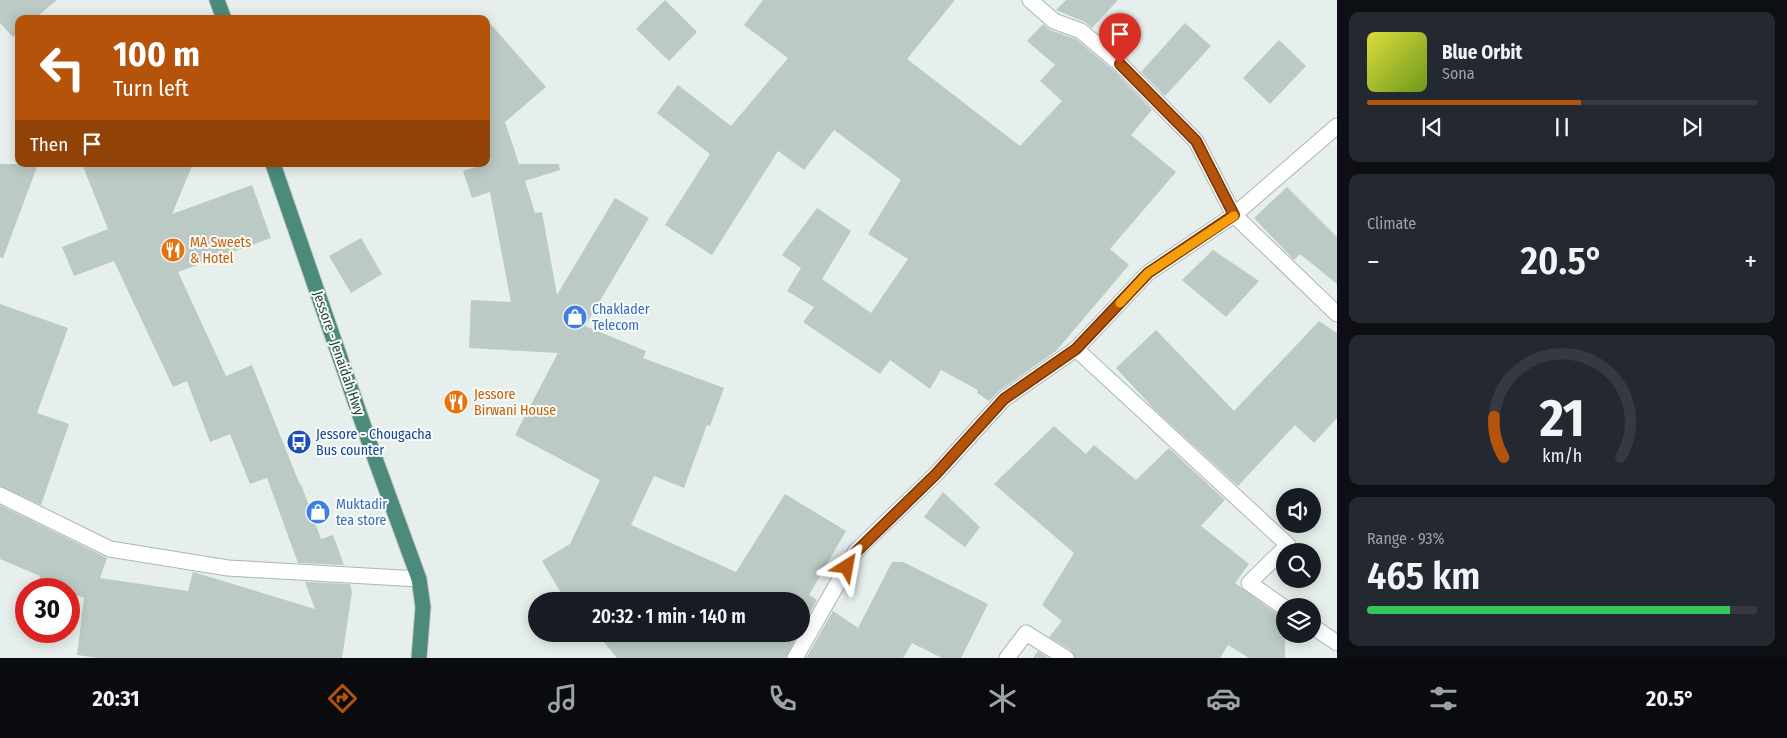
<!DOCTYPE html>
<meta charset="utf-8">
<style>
body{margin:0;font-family:"Fira Sans Condensed",sans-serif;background:#242831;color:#f1f3f6;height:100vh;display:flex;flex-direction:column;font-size:19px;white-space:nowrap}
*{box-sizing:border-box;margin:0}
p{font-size:16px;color:#9ea1a6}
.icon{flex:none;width:28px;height:28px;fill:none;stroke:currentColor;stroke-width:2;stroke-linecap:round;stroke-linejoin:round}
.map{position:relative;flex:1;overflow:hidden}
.drawer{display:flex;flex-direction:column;gap:12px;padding:12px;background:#0d0f14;width:450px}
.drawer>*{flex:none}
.banner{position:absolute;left:15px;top:15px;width:475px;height:152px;border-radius:10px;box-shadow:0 2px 12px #0003;background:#b45309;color:#fff;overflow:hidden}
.fabs{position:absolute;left:1276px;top:488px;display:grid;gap:10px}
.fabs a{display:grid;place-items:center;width:45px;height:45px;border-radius:50%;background:#171b24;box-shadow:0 2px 12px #0003;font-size:25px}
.speed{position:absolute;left:15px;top:578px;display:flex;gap:10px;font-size:25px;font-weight:700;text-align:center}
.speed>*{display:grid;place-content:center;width:65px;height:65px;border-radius:50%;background:#171b24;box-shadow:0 2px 12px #0003;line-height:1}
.speed .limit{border:8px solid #d22;background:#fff;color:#111}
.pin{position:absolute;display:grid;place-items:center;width:42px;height:42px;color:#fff;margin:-51px -21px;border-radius:50% 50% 50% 0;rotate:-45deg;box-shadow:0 0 5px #0007}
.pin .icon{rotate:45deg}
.me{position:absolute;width:55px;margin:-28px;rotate:34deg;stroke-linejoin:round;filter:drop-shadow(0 0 4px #0008)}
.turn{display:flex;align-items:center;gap:18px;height:105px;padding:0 15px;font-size:22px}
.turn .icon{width:65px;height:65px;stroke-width:2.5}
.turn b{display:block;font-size:35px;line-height:42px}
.then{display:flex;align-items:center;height:48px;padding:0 15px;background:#0003;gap:10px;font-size:19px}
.big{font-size:38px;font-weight:600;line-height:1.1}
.drawer .tile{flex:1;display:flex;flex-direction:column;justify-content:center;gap:8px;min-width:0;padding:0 18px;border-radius:10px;background:#242831}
.drawer .dial{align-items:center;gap:0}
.dial svg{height:130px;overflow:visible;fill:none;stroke:#363941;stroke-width:7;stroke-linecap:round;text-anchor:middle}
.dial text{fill:#f1f3f6;stroke:none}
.song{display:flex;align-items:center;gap:15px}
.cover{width:60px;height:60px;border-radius:8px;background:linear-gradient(135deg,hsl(60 70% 55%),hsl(80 70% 35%))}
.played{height:5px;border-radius:2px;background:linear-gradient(90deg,#b45309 55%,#363941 55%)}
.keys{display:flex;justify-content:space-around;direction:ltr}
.heat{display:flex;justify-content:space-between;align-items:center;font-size:28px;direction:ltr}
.charge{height:8px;border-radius:4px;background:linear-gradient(90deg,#34c759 93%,#363941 0)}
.trip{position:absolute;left:528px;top:592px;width:282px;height:50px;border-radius:25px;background:#171b24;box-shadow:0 2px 12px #0003;font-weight:600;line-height:50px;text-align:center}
.tabs{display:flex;height:80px;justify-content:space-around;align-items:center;background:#090b0e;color:#9ea1a6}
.tabs .icon{width:35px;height:35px}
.tabs .selected{color:#b45309}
.tabs b{font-size:22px;color:#f1f3f6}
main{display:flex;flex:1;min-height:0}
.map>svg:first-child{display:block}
.building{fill:#bbcac4}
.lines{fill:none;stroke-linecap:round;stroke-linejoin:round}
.minor-casing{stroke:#a8b8b2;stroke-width:17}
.trunk-casing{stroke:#c2cac8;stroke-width:17}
.minor{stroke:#fff;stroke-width:15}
.trunk{stroke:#4c8a7c;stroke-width:15}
.route-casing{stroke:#753606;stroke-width:12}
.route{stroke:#b45309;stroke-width:9}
.slow{stroke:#f59e0b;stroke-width:9}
.labels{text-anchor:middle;stroke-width:4;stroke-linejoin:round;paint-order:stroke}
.food-label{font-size:14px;fill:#c56008;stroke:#f7fbf9;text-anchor:start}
.shop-label{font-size:14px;fill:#366cbe;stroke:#f7fbf9;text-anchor:start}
.street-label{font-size:14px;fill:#24423a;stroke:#f7fbf9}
.transit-label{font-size:14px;fill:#164399;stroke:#f7fbf9;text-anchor:start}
</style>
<main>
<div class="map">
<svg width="1337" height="658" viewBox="0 0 1337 658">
<rect width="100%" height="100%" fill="#e6efeb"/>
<!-- building -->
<g class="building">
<polygon points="0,0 57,0 34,19 19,19 19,32 13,37 0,23"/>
<polygon points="665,0 697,32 669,61 636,29"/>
<polygon points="763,0 955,0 907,59 1020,146 1062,101 1040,81 1055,65 1027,41 1043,24 1050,30 1076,39 1115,72 1152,110 1131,135 1176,172 1110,249 1129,265 1056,351 999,391 989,401 977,393 978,390 941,370 930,389 890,360 880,374 803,322 814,307 787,291 801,268 782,255 817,208 851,231 822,279 871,313 908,259 868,234 901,180 834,130 804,170 778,151 712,255 665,225 710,154 657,113 678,85 731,126 788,58 744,25"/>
<polygon points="1066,0 1118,0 1092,28 1085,22 1056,10"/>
<polygon points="486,19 546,87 505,122 519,164 559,164 560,170 525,181 535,213 542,212 557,295 615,198 649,218 585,326 646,351 643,358 724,388 710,426 707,425 684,488 654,476 631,525 736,572 785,494 846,531 809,595 817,600 801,628 801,601 566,601 542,561 570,544 600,480 515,435 558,353 469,348 471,300 511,302 490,192 472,198 463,171 486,164"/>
<polygon points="1185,23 1211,46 1165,96 1141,72"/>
<polygon points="1279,40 1306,66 1270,104 1243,78"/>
<polygon points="0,164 38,164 3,258 0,257"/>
<polygon points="82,164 193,164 172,214 252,185 271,238 178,272 226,376 252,365 300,485 301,484 321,539 333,535 344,565 298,563 267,478 250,484 230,434 210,442 187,381 173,387 114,261 74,276 62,247 108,229"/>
<polygon points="1287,187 1337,237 1337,284 1300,254 1294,260 1254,218"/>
<polygon points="361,238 382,274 351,293 329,256"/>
<polygon points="1213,250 1259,281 1226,317 1182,280"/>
<polygon points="0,304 68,328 37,413 69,424 41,505 0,486"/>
<polygon points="1319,321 1337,333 1337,418 1314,443 1295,425 1238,486 1155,410 1116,368 1156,330 1234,411"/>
<polygon points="1054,426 1086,454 1094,445 1136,480 1169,448 1225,500 1201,526 1249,564 1235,583 1280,616 1285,617 1285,658 1249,658 1228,645 1220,658 1075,658 1071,650 1049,637 1062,621 1042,605 1074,553 994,484"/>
<polygon points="943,492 980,527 965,547 924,517"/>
<polygon points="0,505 107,558 100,578 188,591 193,572 315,609 305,582 350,584 352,592 342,658 98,658 77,655 84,598 69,592 69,589 58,589 38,582 40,576 0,559"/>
<polygon points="892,562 903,562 988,604 961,658 942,658 912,643 903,658 806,658 833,611 858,628"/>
<polygon points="600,634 798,634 786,658 617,658 598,635"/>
<polygon points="1038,651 1048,658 1033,658"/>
</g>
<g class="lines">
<defs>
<g id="minor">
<polyline points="1030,0 1054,21 1081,31 1120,64 1196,141 1234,215 1337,314"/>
<polyline points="1076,349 1288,545 1249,583 1285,608"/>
<polyline points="0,495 110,549 228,568 419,579"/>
<polyline points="1312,626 1337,643"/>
<polyline points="795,658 856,551 936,474 1004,399 1076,349 1148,273 1234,215 1337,126"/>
<polyline points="1007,658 1026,633 1066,658"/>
</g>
<g id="trunk">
<polyline points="217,0 224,19"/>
<polyline points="273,164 373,453 419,579 423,607 419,658"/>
</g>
</defs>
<!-- minor casing -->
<use href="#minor" class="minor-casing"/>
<!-- trunk casing -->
<use href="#trunk" class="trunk-casing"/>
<!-- minor -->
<use href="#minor" class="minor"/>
<!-- trunk -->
<use href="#trunk" class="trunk"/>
</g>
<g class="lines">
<defs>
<polyline id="route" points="847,567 856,552 936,474 1004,399 1076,349 1148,273 1234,215 1196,141 1120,64"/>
</defs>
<!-- route casing -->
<use href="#route" class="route-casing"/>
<!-- route -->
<use href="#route" class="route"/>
<!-- slow -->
<polyline class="slow" points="1120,303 1148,273 1234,216"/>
</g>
<!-- icons -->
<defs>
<symbol id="restaurant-disc" viewBox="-11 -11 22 22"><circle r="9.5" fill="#e8710a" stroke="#f7fbf9"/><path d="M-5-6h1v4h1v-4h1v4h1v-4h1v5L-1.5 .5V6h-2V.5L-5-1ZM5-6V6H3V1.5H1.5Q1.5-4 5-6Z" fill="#fff"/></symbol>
<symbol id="shop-disc" viewBox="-11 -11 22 22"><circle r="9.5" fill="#3f7fe0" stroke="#f7fbf9"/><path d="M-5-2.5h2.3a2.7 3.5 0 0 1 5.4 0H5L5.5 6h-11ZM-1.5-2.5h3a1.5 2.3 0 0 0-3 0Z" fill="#fff"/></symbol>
<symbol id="bus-disc" viewBox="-11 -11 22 22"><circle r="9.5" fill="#1a4fb4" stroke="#f7fbf9"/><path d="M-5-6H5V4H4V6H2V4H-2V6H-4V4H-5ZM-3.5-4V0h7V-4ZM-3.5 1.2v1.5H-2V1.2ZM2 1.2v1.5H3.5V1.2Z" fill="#fff"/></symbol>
</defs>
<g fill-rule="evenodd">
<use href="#restaurant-disc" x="159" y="236" width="28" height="28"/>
<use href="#shop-disc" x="561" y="303" width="28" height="28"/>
<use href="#restaurant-disc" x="442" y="388" width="28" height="28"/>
<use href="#bus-disc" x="285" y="428" width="28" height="28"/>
<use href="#shop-disc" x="304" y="498" width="28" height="28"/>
</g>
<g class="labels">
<!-- food labels -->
<g class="food-label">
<text x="190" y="247">MA Sweets<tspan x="190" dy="16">&amp; Hotel</tspan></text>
<text x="474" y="399">Jessore<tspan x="474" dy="16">Birwani House</tspan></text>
</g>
<!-- shop labels -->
<g class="shop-label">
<text x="592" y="314">Chaklader<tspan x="592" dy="16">Telecom</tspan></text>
<text x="336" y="509">Muktadir<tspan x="336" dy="16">tea store</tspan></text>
</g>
<!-- street labels -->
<g class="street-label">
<text transform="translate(339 353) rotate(71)" y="5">Jessore - Jenaidah Hwy</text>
</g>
<!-- transit labels -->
<g class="transit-label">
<text x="316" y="439">Jessore - Chougacha<tspan x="316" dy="16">Bus counter</tspan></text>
</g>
</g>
</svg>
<div class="fabs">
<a><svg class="icon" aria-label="sound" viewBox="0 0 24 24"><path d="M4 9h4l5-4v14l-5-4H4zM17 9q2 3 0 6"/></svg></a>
<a><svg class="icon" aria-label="search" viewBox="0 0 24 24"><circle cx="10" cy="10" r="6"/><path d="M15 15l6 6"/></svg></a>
<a><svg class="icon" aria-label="layers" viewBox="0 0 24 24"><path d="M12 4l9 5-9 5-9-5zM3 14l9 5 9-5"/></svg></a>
</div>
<div class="speed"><div class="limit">30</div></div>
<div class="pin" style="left:1120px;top:64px;background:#d93025"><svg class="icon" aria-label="arrive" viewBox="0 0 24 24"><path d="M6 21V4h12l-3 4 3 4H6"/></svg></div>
<svg class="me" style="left:847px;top:567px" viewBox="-20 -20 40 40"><path d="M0-17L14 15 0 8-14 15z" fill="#b45309" stroke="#fff" stroke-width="4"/></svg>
<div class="trip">20:32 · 1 min · 140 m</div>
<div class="banner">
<div class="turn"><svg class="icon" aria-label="left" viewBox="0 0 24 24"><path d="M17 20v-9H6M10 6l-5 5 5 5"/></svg><div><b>100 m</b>Turn left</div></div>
<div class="then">Then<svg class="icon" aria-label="arrive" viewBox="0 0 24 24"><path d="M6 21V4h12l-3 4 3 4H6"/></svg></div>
</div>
</div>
<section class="drawer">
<div class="tile">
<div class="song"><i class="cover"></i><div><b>Blue Orbit</b><p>Sona</p></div></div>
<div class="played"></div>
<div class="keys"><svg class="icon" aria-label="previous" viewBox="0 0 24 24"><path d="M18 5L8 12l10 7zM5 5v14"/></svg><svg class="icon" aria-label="pause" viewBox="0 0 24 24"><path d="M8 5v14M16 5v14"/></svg><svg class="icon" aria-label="next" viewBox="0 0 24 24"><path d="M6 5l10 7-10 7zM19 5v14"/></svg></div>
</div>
<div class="tile"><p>Climate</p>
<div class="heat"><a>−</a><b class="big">20.5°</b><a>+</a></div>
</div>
<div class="tile dial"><svg viewBox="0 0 100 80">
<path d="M14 69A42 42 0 1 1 86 69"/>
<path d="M14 69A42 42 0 0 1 8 44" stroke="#b45309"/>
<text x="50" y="56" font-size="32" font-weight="700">21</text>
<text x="50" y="72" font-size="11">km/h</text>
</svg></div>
<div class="tile"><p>Range · 93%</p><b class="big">465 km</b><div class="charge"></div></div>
</section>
</main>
<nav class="tabs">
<b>20:31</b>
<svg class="icon selected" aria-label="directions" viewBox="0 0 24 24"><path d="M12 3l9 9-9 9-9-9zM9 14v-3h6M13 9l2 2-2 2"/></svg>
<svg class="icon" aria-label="music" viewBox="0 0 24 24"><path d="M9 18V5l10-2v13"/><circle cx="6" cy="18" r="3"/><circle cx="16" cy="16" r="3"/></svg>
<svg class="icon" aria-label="phone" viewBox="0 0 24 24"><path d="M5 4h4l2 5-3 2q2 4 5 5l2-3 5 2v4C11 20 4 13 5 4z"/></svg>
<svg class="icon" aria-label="climate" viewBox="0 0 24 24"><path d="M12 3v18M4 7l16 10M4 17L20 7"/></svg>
<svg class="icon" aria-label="car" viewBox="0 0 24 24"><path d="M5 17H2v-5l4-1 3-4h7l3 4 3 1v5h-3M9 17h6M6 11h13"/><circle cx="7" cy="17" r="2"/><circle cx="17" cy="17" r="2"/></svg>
<svg class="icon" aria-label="filters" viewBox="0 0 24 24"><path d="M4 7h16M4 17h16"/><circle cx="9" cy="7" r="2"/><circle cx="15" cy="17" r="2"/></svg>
<b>20.5°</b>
</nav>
